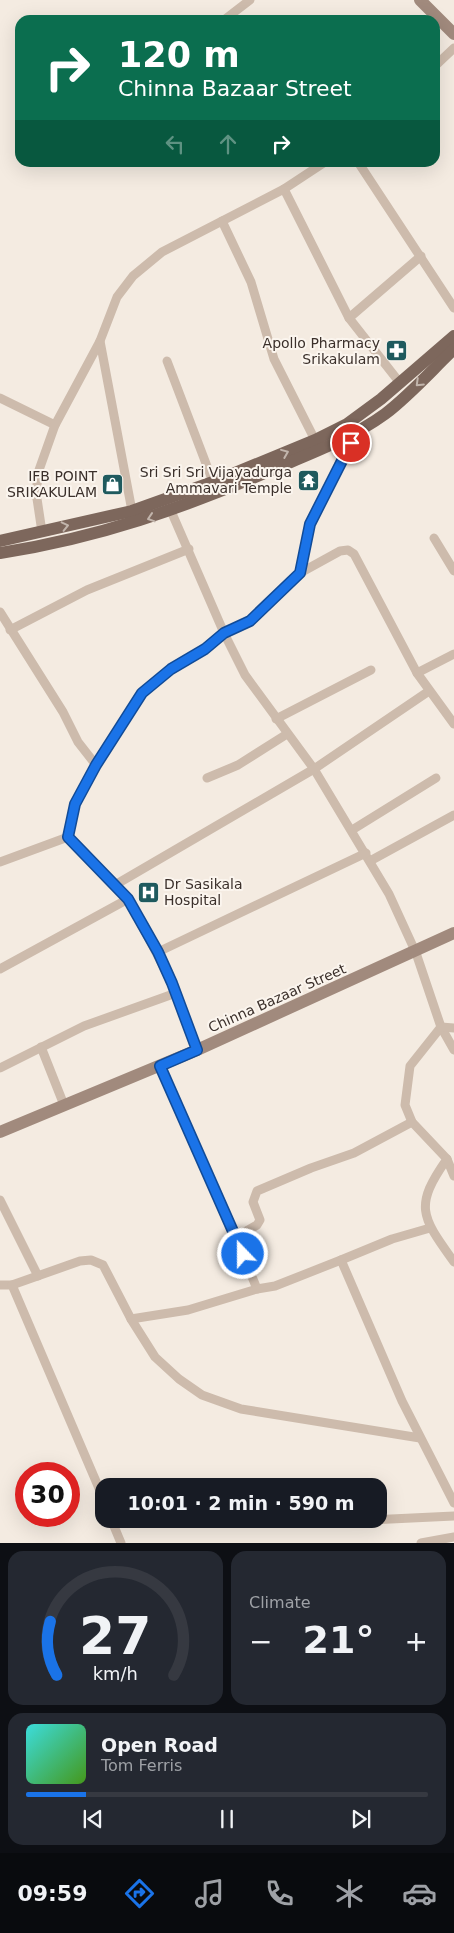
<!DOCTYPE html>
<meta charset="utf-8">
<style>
body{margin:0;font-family:"DejaVu Sans",sans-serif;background:#242831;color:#f1f3f6;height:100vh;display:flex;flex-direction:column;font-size:19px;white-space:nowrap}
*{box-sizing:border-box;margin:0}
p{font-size:16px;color:#9ea1a6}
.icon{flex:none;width:28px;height:28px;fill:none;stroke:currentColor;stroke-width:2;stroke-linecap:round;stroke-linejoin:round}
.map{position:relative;height:1543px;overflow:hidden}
.details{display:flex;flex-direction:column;gap:8px;padding:8px;background:#0d0f14;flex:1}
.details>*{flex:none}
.banner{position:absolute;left:15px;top:15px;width:425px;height:152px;border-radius:15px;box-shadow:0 5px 20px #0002;background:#0b6e4f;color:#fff;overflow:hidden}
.speed{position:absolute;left:15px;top:1462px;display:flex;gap:10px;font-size:25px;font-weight:700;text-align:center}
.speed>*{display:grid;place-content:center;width:65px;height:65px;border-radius:50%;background:#171b24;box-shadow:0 5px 20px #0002;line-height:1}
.speed .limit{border:8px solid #d22;background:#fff;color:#111}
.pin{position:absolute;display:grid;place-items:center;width:42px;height:42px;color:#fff;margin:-21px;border:2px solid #fff;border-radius:50%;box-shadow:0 1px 5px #0007}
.me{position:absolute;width:55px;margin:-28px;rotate:338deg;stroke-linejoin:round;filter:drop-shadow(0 0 4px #0008)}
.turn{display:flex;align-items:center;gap:18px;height:105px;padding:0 20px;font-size:22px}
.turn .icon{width:65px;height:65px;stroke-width:2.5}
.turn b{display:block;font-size:35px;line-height:42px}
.lanes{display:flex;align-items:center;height:48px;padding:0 20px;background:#0003;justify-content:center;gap:25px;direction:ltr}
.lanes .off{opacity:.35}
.big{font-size:38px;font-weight:700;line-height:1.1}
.details .widget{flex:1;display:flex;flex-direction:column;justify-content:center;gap:8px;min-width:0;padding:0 18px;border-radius:15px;background:#242831}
.details .dial{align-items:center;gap:0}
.dial svg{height:130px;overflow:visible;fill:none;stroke:#363941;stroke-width:7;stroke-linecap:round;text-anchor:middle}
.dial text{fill:#f1f3f6;stroke:none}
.song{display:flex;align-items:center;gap:15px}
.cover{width:60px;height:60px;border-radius:8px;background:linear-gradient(135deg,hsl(180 70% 55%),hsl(100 70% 35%))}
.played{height:5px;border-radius:2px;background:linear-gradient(90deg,#1a73e8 15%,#363941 15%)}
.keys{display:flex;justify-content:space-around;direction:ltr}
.heat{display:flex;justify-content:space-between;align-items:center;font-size:28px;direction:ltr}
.details .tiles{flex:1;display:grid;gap:8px;grid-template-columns:1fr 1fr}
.widget:last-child{grid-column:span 2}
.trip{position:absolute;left:95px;top:1478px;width:292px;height:50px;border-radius:15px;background:#171b24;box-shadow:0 5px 20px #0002;font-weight:700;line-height:50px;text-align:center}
.tab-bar{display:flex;height:80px;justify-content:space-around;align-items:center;background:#090b0e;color:#9ea1a6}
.tab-bar .icon{width:35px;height:35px}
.tab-bar .on{color:#1a73e8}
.tab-bar b{font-size:22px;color:#f1f3f6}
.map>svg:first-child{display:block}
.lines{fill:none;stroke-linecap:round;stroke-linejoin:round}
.street{stroke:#cdbbac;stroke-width:9}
.secondary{stroke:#a18a7d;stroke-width:12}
.primary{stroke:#7d675c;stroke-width:12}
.oneway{stroke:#c2b5ac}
.route-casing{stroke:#114b97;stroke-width:12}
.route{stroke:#1a73e8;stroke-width:9}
.labels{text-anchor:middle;stroke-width:4;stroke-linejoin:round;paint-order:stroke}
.poi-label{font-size:14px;fill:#3b302b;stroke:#fbf5ee;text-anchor:end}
.street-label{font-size:14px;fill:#3b302b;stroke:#fbf5ee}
</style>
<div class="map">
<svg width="454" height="1543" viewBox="0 0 454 1543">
<rect width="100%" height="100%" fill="#f4ebe1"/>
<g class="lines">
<!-- street -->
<g class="street">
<polyline points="224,20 250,0"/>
<polyline points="435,66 454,48"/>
<polyline points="358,162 454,308"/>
<polyline points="284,189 349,318 400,383"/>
<polyline points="222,221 251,282 274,359 315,440"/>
<polyline points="349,318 421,256"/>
<polyline points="100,341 132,511"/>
<polyline points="167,361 213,482"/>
<polyline points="0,398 55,425"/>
<polyline points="359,433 343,456 310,524 300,573 340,551 348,550 354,554 417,673 454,724"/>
<polyline points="171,511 224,633 245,675 314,769 389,894 416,953 441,1027 410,1066 405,1105 412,1122 447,1159 454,1176"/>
<polyline points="42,532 36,492 39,470 55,425 100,341 117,297 133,276 162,252 284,189 325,162"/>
<polyline points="434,538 454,571"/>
<polyline points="0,612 63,712 78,742 96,765"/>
<polyline points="10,630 87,590 189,549"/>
<polyline points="417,673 454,654"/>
<polyline points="276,719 371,670"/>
<polyline points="207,778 238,765 287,734"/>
<polyline points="352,830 436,778"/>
<polyline points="370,861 454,815"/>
<polyline points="0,862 68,837"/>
<polyline points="115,885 314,769 429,691"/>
<polyline points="158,952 366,853"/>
<polyline points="0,969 128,899"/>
<polyline points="441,1027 454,1050"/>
<polyline points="441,1027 454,1028"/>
<polyline points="41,1047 64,1105"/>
<polyline points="197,1050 172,983 128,899 68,837 75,804 96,765 142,693 171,669 205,649 224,633 250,621 300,573"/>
<polyline points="160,1066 236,1237"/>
<polyline points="0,1068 84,1026 176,993"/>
<path d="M447,1159C413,1207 422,1217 454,1262"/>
<polyline points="0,1200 38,1276"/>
<polyline points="430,1228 392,1239 341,1260 402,1401 454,1503"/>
<polyline points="0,1285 12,1285 104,1500"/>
<polyline points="12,1285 80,1261 91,1260 103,1265 131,1319 155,1357 179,1379 202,1395 241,1409 420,1438"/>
<polyline points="257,1289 236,1237 257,1225 260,1220 253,1202 257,1191 311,1168 354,1153 412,1122"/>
<polyline points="131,1319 188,1310 257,1289 275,1286 341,1260"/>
<polyline points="111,1519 121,1543"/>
<polyline points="370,1520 454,1516"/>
<polyline points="421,1543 454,1537"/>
</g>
<!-- secondary -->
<g class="secondary">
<polyline points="420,0 454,34"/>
<polyline points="0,1132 197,1050 454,933"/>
</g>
<!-- primary -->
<g class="primary">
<polyline points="0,541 132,511 213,482 315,440 347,424 381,399 454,336"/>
<path d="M0,553C98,538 183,508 274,469C312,453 352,438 385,414C410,395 432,370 454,349"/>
</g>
</g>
<!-- one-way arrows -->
<defs><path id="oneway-chevron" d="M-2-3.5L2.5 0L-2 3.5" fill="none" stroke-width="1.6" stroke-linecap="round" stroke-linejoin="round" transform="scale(1.25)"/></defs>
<g class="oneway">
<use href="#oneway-chevron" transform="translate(419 383) rotate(136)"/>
<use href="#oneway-chevron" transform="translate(285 453) rotate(-22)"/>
<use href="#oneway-chevron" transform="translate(151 518) rotate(162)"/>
<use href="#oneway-chevron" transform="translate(65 526) rotate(-13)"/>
</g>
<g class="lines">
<defs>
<polyline id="route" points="243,1254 160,1066 197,1050 172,983 158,952 128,899 68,837 75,804 96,765 142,693 171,669 205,649 224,633 250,621 300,573 310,524 351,443"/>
</defs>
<!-- route casing -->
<use href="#route" class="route-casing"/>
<!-- route -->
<use href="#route" class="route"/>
</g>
<!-- icons -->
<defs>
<symbol id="pharmacy-square" viewBox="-11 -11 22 22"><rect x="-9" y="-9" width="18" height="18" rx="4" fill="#1f5a5e" stroke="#fbf5ee"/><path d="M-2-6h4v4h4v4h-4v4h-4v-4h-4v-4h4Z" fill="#fff"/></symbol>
<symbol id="temple-square" viewBox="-11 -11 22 22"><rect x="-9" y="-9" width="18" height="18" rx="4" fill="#1f5a5e" stroke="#fbf5ee"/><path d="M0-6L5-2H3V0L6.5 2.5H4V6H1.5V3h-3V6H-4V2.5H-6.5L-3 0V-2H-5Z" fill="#fff"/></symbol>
<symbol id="shop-square" viewBox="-11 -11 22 22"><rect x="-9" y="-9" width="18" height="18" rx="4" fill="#1f5a5e" stroke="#fbf5ee"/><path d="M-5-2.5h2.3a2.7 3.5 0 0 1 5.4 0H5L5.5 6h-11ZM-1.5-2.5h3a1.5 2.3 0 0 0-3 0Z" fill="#fff"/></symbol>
<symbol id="hospital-square" viewBox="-11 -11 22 22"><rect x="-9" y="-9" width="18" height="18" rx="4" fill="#1f5a5e" stroke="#fbf5ee"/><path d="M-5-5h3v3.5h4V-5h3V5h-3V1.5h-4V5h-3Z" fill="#fff"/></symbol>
</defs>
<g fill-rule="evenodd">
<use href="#pharmacy-square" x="384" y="338" width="25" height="25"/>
<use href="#temple-square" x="296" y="468" width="25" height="25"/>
<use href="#shop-square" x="100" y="472" width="25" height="25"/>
<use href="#hospital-square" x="136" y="880" width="25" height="25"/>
</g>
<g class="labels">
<!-- poi labels -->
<g class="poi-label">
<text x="380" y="348">Apollo Pharmacy<tspan x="380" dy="16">Srikakulam</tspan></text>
<text x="292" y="477">Sri Sri Sri Vijayadurga<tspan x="292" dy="16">Ammavari Temple</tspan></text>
<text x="97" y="481">IFB POINT<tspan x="97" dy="16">SRIKAKULAM</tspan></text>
<text x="164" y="889" text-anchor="start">Dr Sasikala<tspan x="164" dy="16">Hospital</tspan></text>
</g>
<!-- street labels -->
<g class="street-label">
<text transform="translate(277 998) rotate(-24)" y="5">Chinna Bazaar Street</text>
</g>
</g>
</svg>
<div class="speed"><div class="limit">30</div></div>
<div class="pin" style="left:351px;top:443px;background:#d93025"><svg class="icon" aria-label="arrive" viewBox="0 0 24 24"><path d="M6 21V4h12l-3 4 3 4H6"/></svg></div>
<svg class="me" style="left:243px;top:1254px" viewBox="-20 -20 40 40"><circle r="17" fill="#1a73e8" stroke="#fff" stroke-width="3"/><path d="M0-11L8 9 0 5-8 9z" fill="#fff"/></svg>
<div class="trip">10:01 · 2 min · 590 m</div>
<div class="banner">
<div class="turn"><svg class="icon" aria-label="right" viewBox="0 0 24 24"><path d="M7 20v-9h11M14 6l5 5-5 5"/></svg><div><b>120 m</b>Chinna Bazaar Street</div></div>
<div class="lanes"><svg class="icon off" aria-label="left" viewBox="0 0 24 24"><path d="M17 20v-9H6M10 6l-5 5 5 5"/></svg><svg class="icon off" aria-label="ahead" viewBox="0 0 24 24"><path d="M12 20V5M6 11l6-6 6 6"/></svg><svg class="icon" aria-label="right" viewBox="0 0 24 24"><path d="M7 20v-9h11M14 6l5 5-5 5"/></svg></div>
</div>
</div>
<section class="details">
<div class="tiles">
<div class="widget dial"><svg viewBox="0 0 100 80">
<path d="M14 69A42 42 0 1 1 86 69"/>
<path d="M14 69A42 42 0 0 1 10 36" stroke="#1a73e8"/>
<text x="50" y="56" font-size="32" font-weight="700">27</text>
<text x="50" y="72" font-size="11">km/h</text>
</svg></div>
<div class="widget"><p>Climate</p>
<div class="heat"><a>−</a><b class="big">21°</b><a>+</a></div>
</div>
<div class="widget">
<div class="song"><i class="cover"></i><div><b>Open Road</b><p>Tom Ferris</p></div></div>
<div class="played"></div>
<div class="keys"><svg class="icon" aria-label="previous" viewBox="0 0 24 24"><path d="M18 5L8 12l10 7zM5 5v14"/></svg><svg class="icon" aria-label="pause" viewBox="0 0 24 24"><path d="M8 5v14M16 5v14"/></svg><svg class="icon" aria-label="next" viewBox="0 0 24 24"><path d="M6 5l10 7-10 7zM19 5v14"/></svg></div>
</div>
</div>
</section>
<nav class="tab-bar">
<b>09:59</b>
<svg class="icon on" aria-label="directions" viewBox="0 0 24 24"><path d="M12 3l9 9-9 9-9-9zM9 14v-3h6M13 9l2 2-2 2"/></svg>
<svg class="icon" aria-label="music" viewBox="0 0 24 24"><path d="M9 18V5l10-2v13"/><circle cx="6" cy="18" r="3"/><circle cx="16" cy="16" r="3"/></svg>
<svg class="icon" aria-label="phone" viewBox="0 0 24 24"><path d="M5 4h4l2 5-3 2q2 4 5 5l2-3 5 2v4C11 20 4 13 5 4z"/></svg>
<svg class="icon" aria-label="climate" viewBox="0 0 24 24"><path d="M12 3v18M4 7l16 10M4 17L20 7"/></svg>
<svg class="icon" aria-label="car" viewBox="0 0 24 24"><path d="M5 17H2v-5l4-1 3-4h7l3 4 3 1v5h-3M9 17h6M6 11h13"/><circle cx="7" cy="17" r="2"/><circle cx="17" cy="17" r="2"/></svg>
</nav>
